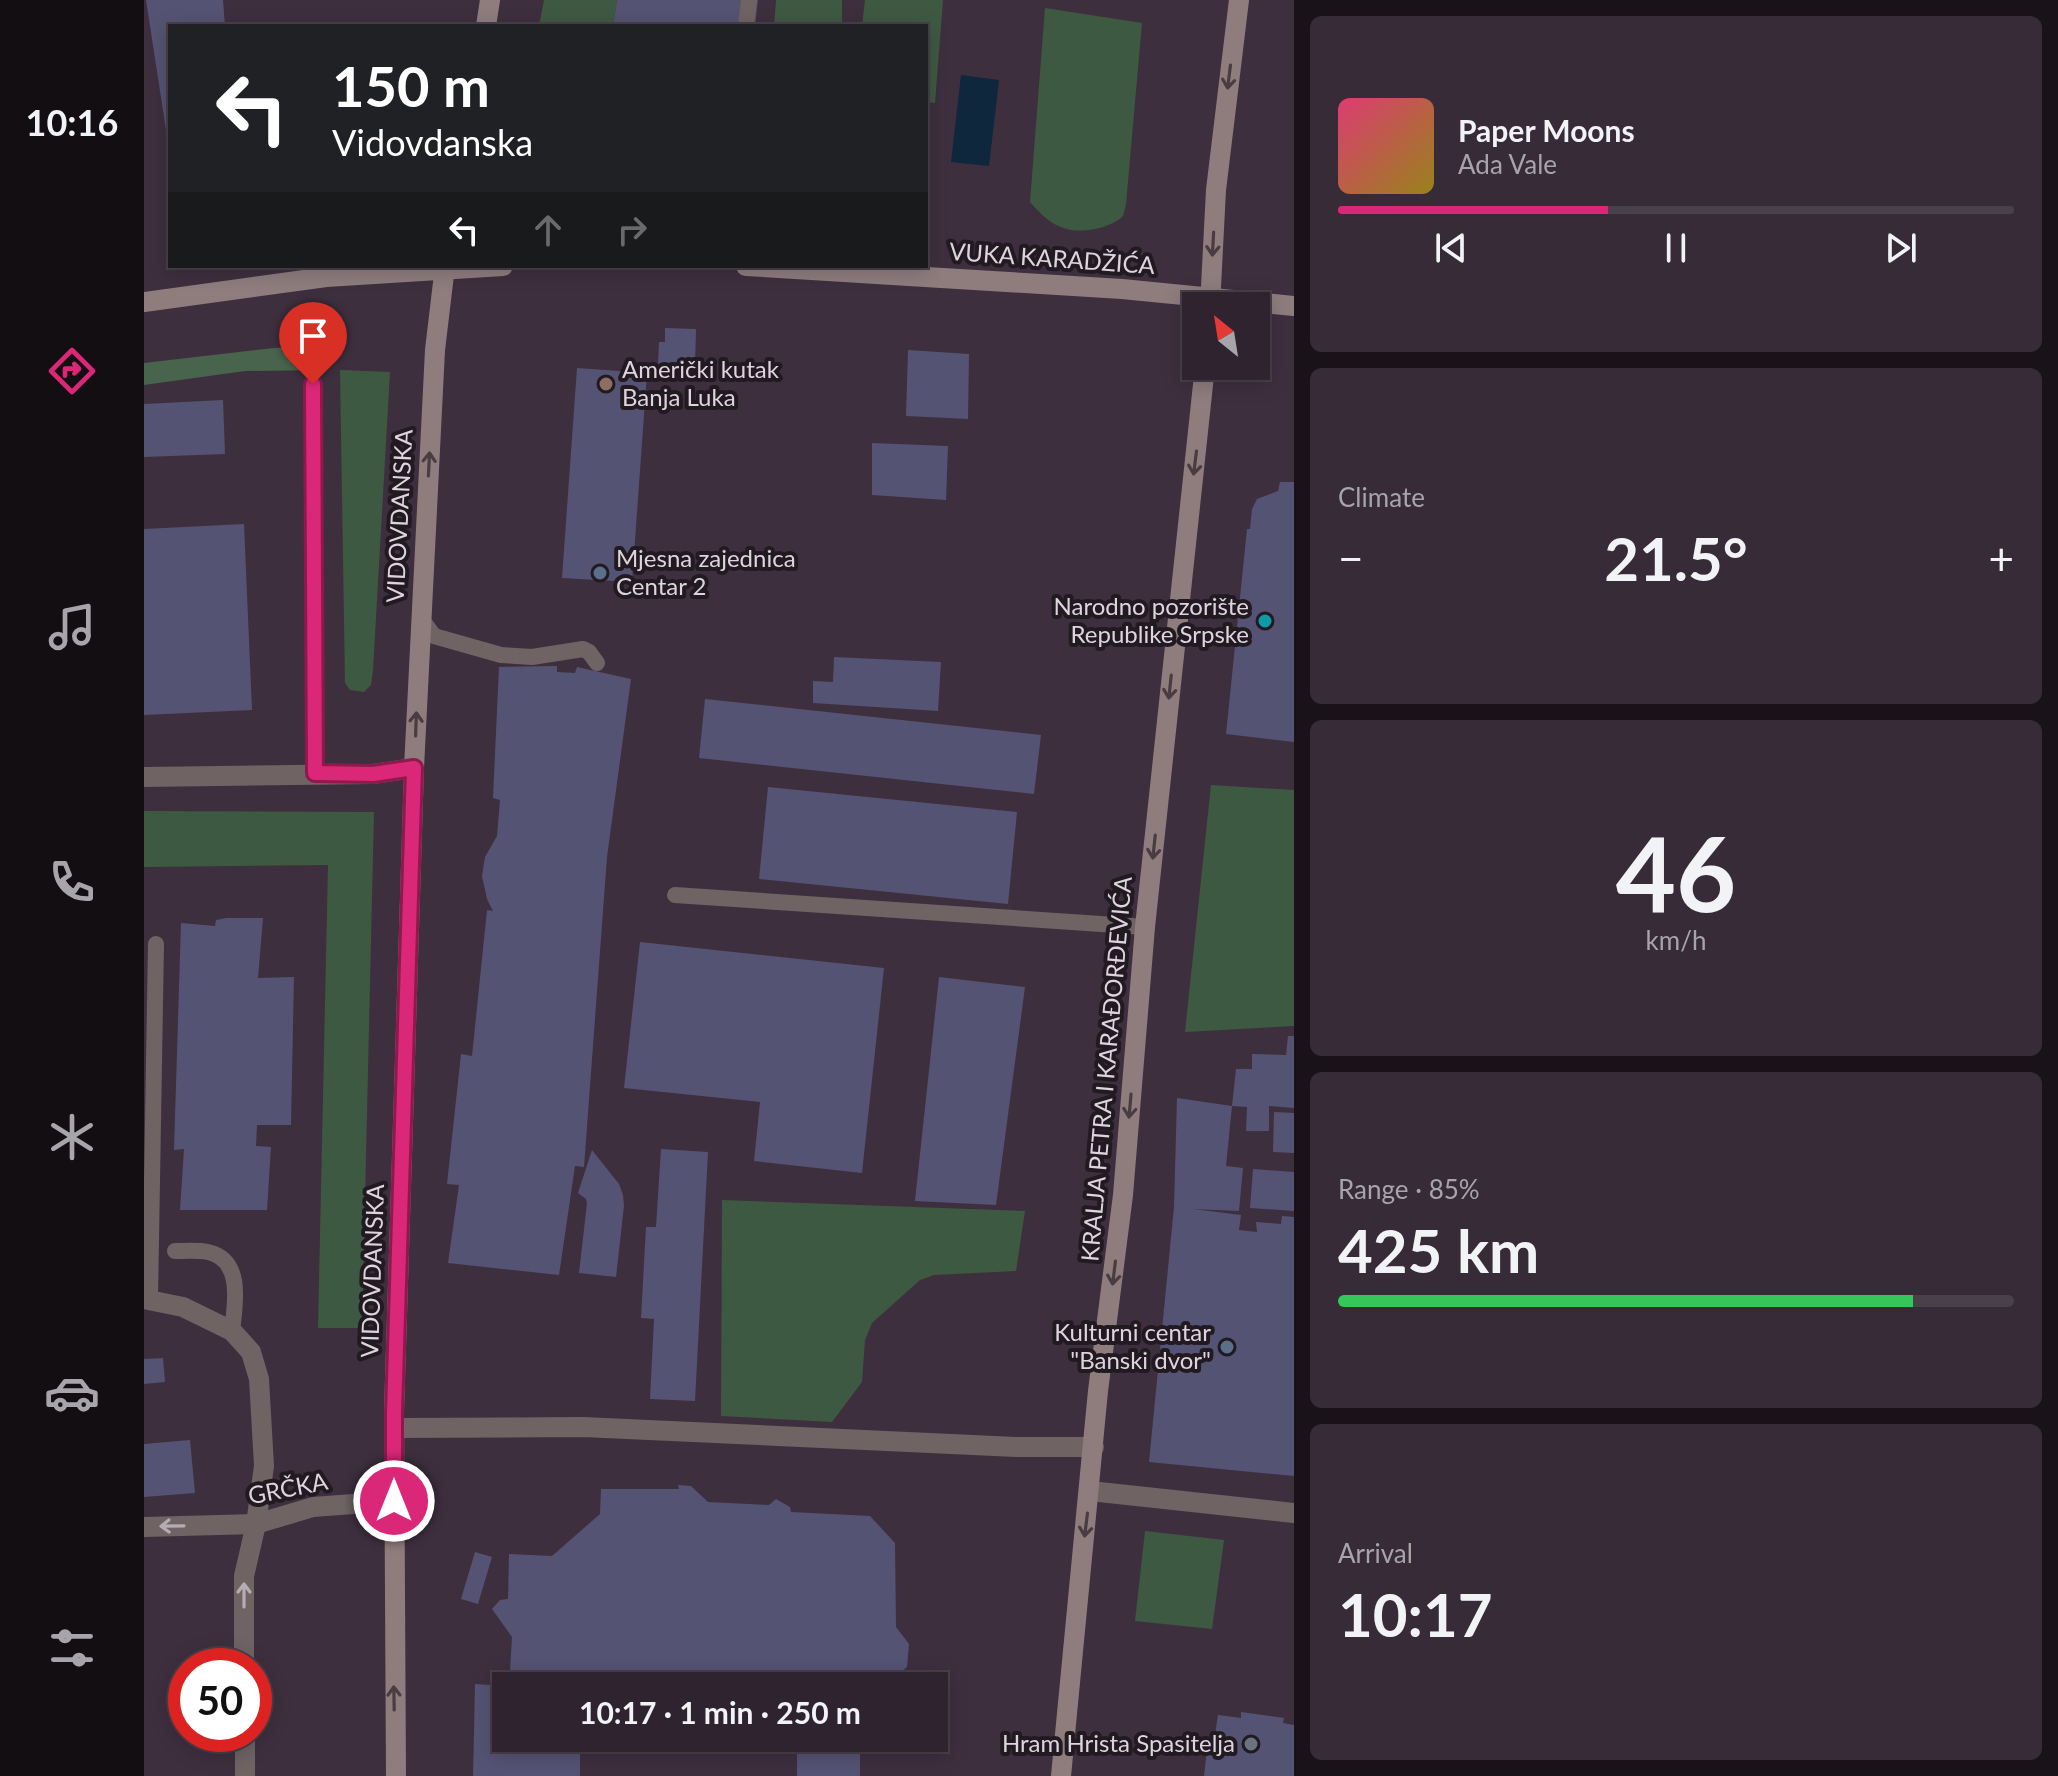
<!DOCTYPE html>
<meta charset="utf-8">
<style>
body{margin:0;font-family:Lato,sans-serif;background:#362b36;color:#f1f3f6;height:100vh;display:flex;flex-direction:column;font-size:30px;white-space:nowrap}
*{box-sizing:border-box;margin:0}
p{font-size:26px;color:#a7a4aa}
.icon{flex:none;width:44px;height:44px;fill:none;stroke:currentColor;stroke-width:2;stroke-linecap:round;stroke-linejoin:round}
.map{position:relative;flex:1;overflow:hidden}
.panel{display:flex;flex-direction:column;gap:16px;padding:16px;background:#191319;width:764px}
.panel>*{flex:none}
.banner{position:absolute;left:24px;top:24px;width:760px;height:244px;border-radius:0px;box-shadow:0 4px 20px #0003,0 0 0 2px #49404a;background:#202124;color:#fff;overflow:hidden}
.needle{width:52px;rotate:330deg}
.tools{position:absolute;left:1038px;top:292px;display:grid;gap:16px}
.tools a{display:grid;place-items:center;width:88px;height:88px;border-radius:0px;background:#2e232e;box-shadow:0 4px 20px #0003,0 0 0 2px #49404a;font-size:40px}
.speed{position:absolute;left:24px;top:1648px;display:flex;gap:16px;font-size:40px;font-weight:700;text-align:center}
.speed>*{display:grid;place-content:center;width:104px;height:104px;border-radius:50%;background:#2e232e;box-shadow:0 4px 20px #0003,0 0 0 2px #49404a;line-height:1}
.speed .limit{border:12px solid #d22;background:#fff;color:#111}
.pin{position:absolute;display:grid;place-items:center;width:68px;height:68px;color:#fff;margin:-82px -34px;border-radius:50% 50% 50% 0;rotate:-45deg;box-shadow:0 0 8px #0007}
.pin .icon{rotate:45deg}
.me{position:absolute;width:88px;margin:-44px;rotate:0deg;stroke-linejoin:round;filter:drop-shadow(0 0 6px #0008)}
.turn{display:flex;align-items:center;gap:28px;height:168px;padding:0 32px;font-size:36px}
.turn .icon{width:104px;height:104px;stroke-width:2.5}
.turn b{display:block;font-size:56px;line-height:68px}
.lanes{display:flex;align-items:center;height:76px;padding:0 32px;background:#0003;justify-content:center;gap:40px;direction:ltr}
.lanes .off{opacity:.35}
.big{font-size:60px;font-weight:700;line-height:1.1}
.panel .card{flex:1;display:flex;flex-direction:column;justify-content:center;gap:12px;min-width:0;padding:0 28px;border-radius:12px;background:#362b36}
.panel .dial{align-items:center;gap:0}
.dial b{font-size:104px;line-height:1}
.song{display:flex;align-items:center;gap:24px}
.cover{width:96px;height:96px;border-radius:12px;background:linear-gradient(135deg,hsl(340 70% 55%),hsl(50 70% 35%))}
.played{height:8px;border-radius:4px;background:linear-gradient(90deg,#db2777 40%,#49404a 40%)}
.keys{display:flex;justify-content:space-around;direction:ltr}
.heat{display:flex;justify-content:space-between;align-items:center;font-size:44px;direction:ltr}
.charge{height:12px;border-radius:6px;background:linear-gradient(90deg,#34c759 85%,#49404a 0)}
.trip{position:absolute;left:348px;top:1672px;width:456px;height:80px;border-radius:0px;background:#2e232e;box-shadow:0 4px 20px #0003,0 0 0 2px #49404a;font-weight:700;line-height:80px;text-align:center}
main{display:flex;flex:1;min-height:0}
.tabs{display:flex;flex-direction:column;width:144px;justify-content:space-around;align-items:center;background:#120e12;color:#a7a4aa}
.tabs .icon{width:56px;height:56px}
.tabs .selected{color:#db2777}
.tabs b{font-size:36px;color:#f1f3f6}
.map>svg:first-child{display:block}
.green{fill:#3e5942}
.forest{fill:#48644c}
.water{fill:#0e273d}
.building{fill:#555373}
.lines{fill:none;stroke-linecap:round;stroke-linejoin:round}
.lane{stroke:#6f6364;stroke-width:16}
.street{stroke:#6f6364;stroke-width:20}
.secondary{stroke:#8f7d7e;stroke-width:20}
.oneway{stroke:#483d42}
.oneway2{stroke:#b7acb3}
.route-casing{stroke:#8e194d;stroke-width:20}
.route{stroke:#db2777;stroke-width:14}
.education-dot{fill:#8d6e63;stroke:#211a21;stroke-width:3}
.service-dot{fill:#5c6f8a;stroke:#211a21;stroke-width:3}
.culture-dot{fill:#0f9aa8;stroke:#211a21;stroke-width:3}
.worship-dot{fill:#6b7280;stroke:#211a21;stroke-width:3}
.labels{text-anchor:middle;stroke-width:8;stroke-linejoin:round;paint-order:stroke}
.street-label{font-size:24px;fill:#ded4de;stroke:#211a21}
.poi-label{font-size:24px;fill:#ded4de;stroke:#211a21;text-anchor:end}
</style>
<main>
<nav class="tabs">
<b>10:16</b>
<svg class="icon selected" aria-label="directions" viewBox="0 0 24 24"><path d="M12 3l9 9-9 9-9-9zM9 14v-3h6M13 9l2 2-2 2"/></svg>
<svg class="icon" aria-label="music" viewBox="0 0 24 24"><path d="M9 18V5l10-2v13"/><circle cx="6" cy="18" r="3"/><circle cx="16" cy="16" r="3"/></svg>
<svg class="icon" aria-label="phone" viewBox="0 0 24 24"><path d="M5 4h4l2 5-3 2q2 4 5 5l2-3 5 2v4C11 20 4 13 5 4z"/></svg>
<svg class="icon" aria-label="climate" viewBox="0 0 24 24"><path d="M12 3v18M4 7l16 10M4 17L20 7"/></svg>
<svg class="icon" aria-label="car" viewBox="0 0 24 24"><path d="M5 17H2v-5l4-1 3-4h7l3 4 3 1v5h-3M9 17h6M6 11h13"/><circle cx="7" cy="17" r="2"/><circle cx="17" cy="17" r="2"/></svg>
<svg class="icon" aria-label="filters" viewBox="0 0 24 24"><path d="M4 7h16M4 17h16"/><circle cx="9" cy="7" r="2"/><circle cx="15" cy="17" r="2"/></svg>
</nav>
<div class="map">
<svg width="1150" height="1776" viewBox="0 0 1150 1776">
<rect width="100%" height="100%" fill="#3e2f3e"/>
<!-- green -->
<g class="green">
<polygon points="400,0 473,0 469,26 395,26"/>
<polygon points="632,0 698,0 698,26 630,26"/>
<polygon points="721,0 799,0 791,103 782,102 782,26 718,26"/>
<path d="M901,8L998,23L982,204L979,216C966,229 934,235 917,227C904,222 895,212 886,202Z"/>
<polygon points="196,370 246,372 229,670 227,685 220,692 206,690 201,683"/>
<polygon points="1067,785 1150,790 1150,1026 1041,1032"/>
<polygon points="0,811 230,812 218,1328 174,1328 184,865 0,867"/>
<polygon points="578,1200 881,1211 872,1271 790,1275 776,1280 728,1323 721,1340 718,1382 688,1422 577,1416"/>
<polygon points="1001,1531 1080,1540 1068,1629 991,1621"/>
</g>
<!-- forest -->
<polygon class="forest" points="175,346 186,357 183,370 101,371 0,385 0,363 130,348"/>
<!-- water -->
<polygon class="water" points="817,75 855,80 845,166 807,162"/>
<!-- building -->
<g class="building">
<polygon points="2,0 79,0 81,26 26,26 26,129 22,130"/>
<polygon points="473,0 614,0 611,26 469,26"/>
<polygon points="521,328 552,329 551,366 514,365 515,342 521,342"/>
<polygon points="764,350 825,354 824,419 762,416"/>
<polygon points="433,368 503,373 488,582 418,578"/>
<polygon points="79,400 81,454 0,457 0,404"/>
<polygon points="728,443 804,446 802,500 728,495"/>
<polygon points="1136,482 1150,482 1150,742 1082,734 1103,529 1106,529 1108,509 1113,499 1134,491"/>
<polygon points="100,524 108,710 0,715 0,529"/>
<polygon points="690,657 797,662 794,711 669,703 669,681 689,682"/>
<polygon points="413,666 413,672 431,673 433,667 487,679 463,857 440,1167 431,1166 415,1275 304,1263 315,1185 303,1184 317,1054 328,1056 343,910 349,911 343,899 338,876 341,857 353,836 356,800 349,798 355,667"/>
<polygon points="561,699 897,735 890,794 555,758"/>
<polygon points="624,787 873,812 864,904 615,879"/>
<polygon points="82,918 119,918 114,978 150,977 147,1125 113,1125 112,1146 127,1147 123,1210 36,1210 40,1149 30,1150 37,923 71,926 72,920"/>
<polygon points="496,942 740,968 718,1173 610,1161 616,1102 480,1088"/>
<polygon points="795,977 881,987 852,1205 771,1201"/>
<polygon points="1144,1036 1150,1036 1150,1108 1125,1106 1125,1131 1102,1131 1103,1107 1088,1106 1092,1069 1108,1069 1108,1054 1142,1055"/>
<polygon points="1033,1098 1088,1106 1082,1166 1099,1168 1095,1211 1049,1209 1097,1215 1095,1230 1113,1232 1112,1222 1137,1224 1138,1216 1150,1217 1150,1476 1005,1462 1030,1207"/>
<polygon points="1130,1112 1150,1113 1150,1153 1129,1152"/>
<polygon points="517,1149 564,1152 551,1401 506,1399 510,1319 497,1318 502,1227 512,1227"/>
<polygon points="448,1150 475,1184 479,1195 480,1206 472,1277 435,1273 443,1203 442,1199 434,1193"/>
<polygon points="1109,1169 1150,1172 1150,1211 1106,1208"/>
<polygon points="19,1358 21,1382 0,1384 0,1359"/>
<polygon points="46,1440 51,1493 0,1497 0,1444"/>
<polygon points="534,1485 547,1486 564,1502 625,1505 632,1499 646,1507 647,1512 726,1516 751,1543 752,1627 765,1644 763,1667 742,1686 378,1686 376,1679 366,1671 368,1637 348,1609 356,1600 364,1599 365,1554 408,1556 456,1514 457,1489 535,1489"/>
<polygon points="331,1552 348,1557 334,1604 317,1599"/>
<polygon points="331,1684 362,1686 362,1738 436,1738 436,1776 329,1776"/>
<polygon points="1097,1712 1140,1718 1139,1723 1150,1725 1150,1776 1060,1776 1064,1740 1070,1741 1074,1715 1097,1718"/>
<rect x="653" y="1738" width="63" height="38"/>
</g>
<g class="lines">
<!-- lane -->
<g class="lane">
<polyline points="602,26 605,0"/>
<polyline points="169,384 171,773"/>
<polyline points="276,617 290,636 357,655 388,657 439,649 445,652 453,663"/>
<polyline points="531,895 1001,927"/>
<path d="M31,1251C41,1251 54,1250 64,1252C100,1260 91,1305 88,1331"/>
<polyline points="6,1299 12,944"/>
</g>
<!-- street -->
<g class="street">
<polyline points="0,777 229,774 270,768"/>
<polyline points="0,1299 39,1307 88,1331 107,1352 115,1379 120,1466 112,1524 100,1576 100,1666"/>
<polyline points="250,1428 439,1427 872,1447 950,1447"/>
<polyline points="946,1491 1150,1513"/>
<polyline points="0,1527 112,1524 169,1507 250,1501"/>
<polyline points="101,1734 101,1776"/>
</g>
<!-- secondary -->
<g class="secondary">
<polyline points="342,26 346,0"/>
<polyline points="602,266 978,289 1150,306"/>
<polyline points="0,302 182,277 359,266"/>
<polyline points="1066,306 1072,190 1095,0"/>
<polyline points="252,1776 250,1412 270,768 291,350 301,266"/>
<polyline points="917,1776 954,1391 979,1195 1001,927 1061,366"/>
</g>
</g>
<!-- one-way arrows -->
<defs><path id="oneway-shaft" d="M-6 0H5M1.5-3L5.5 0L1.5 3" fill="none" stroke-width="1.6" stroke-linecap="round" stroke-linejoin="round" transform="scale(2)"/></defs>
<g class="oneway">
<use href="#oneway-shaft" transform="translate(1085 77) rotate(97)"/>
<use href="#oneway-shaft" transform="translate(1069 244) rotate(93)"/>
<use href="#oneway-shaft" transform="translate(1051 463) rotate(97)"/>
<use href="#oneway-shaft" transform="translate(285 464) rotate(-87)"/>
<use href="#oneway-shaft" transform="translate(1026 687) rotate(96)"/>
<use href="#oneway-shaft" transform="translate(272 724) rotate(-88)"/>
<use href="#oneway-shaft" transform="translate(1010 847) rotate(96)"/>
<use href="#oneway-shaft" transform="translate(986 1106) rotate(95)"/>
<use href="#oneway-shaft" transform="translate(970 1273) rotate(97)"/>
<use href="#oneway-shaft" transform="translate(942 1525) rotate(97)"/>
<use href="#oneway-shaft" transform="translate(250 1698) rotate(-91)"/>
</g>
<g class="oneway2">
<use href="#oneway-shaft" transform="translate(28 1526) rotate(179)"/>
<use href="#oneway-shaft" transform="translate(100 1595) rotate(-90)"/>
</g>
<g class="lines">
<defs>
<polyline id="route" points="169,384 171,773 229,774 270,768 250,1412 250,1501"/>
</defs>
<!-- route casing -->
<use href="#route" class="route-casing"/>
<!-- route -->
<use href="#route" class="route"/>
</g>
<!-- markers -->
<circle class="education-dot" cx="462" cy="384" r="8"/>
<g class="service-dot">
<circle cx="456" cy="573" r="8"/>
<circle cx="1083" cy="1347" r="8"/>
</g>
<circle class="culture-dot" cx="1121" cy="621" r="8"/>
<circle class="worship-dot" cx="1107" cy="1744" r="8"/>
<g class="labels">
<!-- street labels -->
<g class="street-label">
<text transform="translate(908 259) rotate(4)" y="8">VUKA KARADŽIĆA</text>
<text transform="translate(256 516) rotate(-87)" y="8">VIDOVDANSKA</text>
<text transform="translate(963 1069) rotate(-85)" y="8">KRALJA PETRA I KARAĐORĐEVIĆA</text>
<text transform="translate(229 1271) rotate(-88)" y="8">VIDOVDANSKA</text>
<text transform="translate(144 1489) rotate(-11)" y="8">GRČKA</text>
</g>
<!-- poi labels -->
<g class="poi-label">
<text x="478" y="378" text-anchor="start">Američki kutak<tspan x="478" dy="28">Banja Luka</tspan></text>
<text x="472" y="567" text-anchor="start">Mjesna zajednica<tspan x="472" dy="28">Centar 2</tspan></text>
<text x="1105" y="615">Narodno pozorište<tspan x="1105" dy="28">Republike Srpske</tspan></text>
<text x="1067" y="1341">Kulturni centar<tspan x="1067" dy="28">"Banski dvor"</tspan></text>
<text x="1091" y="1752">Hram Hrista Spasitelja</text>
</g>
</g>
</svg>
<div class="tools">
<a><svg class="needle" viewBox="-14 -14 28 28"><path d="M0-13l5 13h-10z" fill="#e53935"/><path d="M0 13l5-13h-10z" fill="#a7a4aa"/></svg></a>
</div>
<div class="speed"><div class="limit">50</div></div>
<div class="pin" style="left:169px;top:384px;background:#d93025"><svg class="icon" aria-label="arrive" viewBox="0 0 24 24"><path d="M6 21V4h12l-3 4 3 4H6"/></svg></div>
<svg class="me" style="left:250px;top:1501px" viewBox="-20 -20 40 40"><circle r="17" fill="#db2777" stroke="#fff" stroke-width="3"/><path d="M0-11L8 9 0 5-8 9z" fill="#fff"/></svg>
<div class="trip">10:17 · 1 min · 250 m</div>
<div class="banner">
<div class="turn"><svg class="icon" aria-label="left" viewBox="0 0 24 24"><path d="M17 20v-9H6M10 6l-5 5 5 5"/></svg><div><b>150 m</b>Vidovdanska</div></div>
<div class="lanes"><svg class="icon" aria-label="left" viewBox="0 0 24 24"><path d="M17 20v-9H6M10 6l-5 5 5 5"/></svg><svg class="icon off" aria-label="ahead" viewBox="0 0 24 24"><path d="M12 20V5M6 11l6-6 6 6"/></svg><svg class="icon off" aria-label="right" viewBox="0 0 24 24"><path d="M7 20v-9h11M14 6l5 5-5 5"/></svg></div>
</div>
</div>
<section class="panel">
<div class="card">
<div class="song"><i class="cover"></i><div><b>Paper Moons</b><p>Ada Vale</p></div></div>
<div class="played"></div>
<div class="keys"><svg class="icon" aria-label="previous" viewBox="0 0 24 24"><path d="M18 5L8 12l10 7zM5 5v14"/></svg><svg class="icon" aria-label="pause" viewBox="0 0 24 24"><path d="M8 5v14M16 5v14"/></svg><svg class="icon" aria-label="next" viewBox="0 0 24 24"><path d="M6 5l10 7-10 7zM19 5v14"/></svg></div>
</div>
<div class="card"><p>Climate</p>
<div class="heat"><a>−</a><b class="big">21.5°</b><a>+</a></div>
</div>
<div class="card dial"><b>46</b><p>km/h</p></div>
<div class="card"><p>Range · 85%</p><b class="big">425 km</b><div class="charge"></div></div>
<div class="card"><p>Arrival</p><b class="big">10:17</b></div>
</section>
</main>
